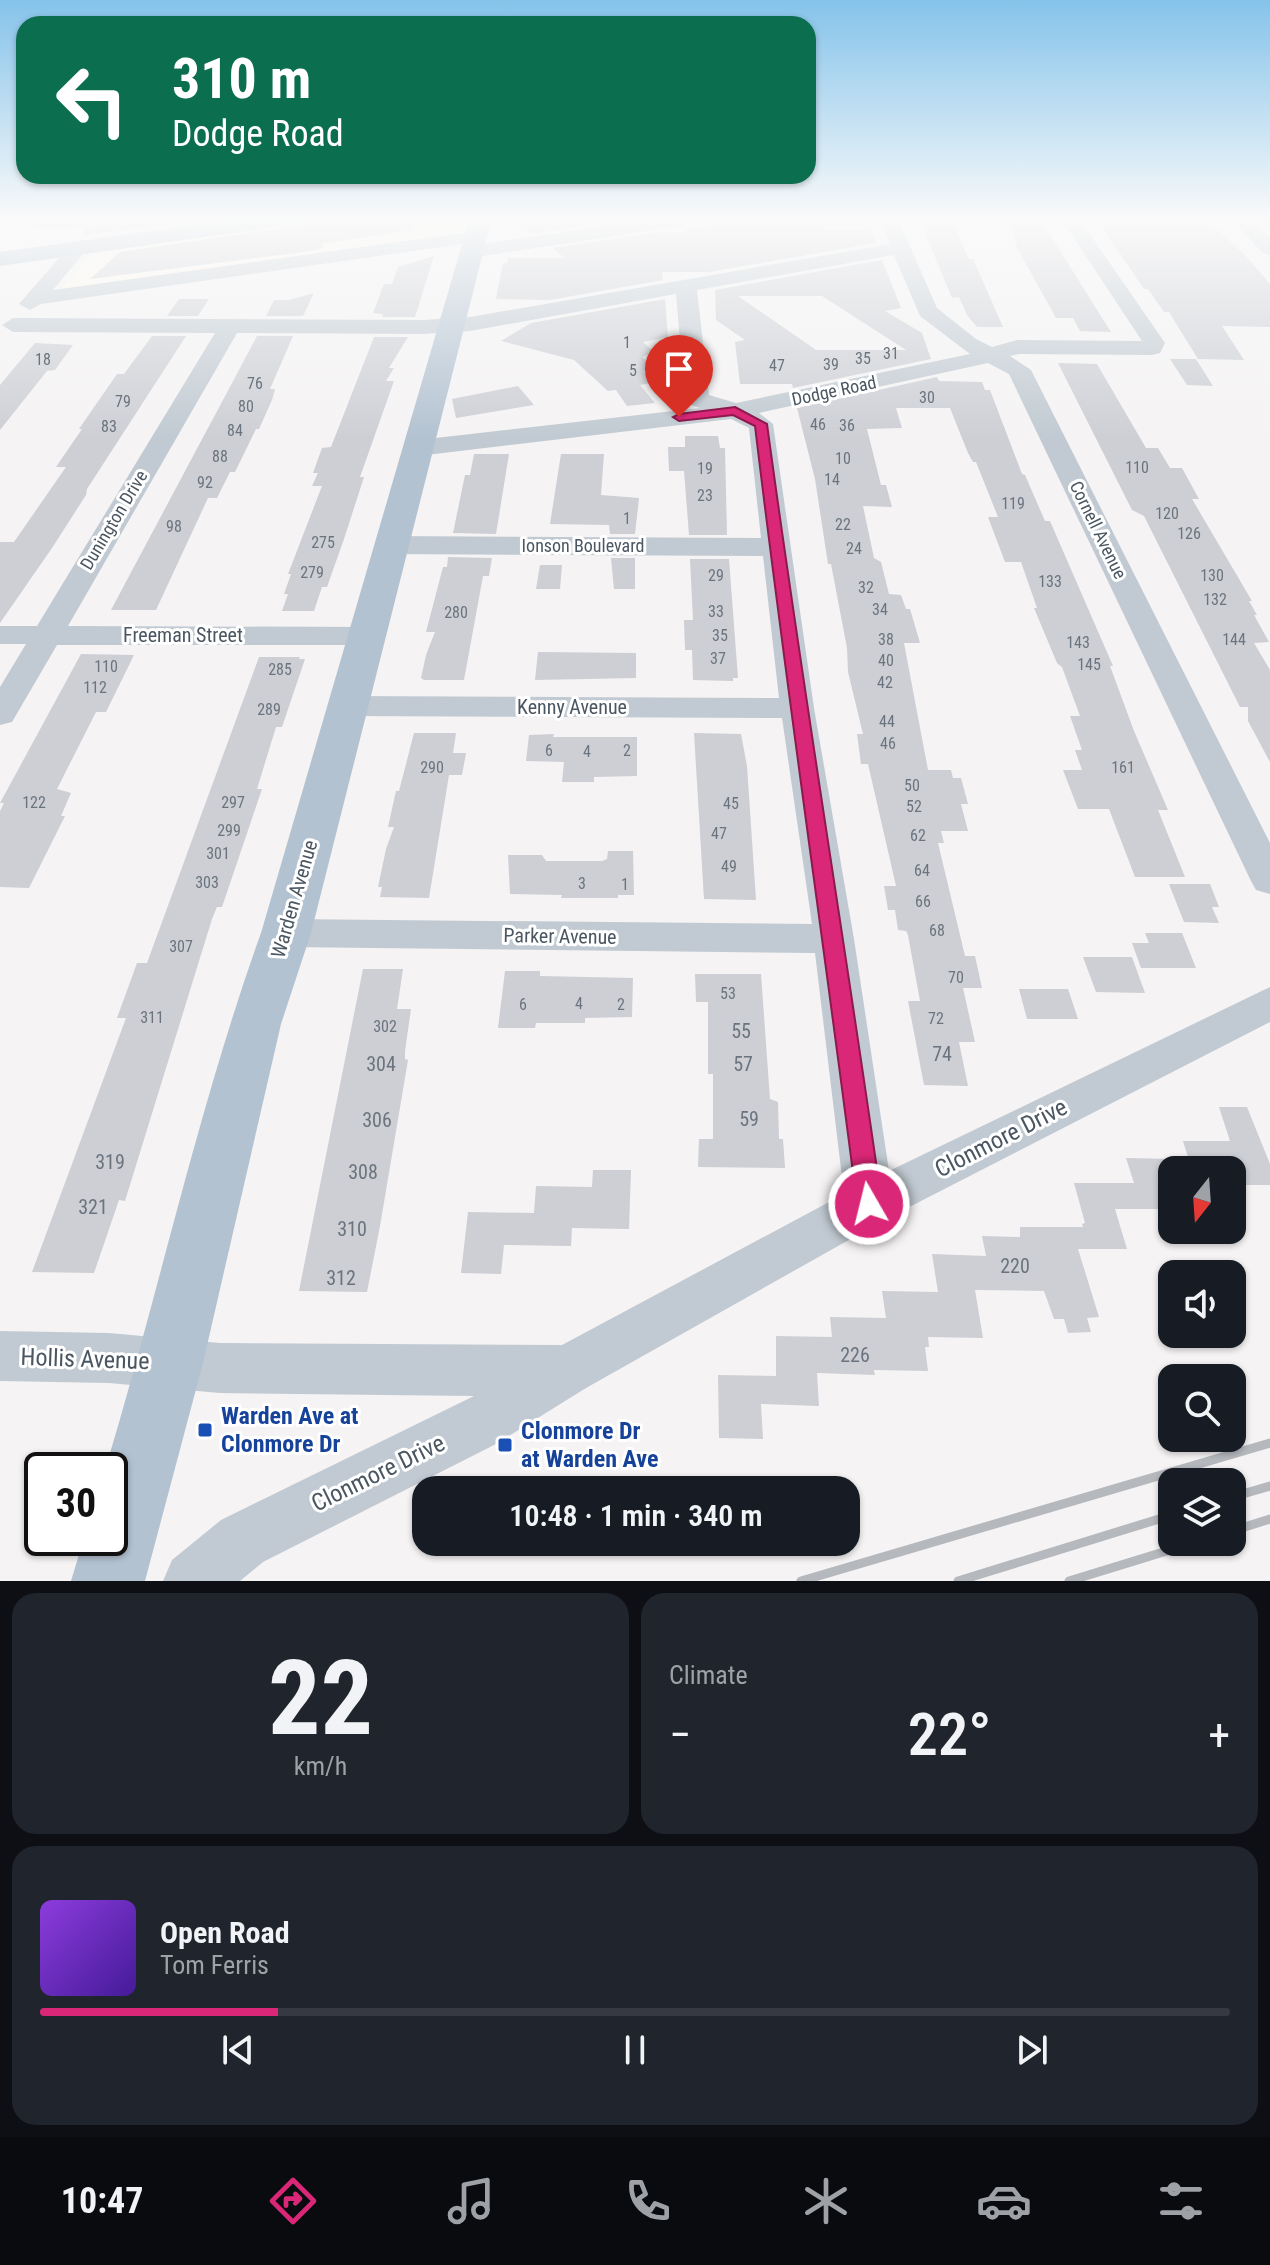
<!DOCTYPE html>
<meta charset="utf-8">
<style>
body{margin:0;font-family:"Roboto Condensed",sans-serif;background:#20242c;color:#f1f3f6;height:100vh;display:flex;flex-direction:column;font-size:30px;white-space:nowrap}
*{box-sizing:border-box;margin:0}
p{font-size:26px;color:#9ea1a6}
.icon{flex:none;width:44px;height:44px;fill:none;stroke:currentColor;stroke-width:2;stroke-linecap:round;stroke-linejoin:round}
.map{position:relative;height:1581px;overflow:hidden}
.drawer{display:flex;flex-direction:column;gap:12px;padding:12px;background:#0d0f14;flex:1}
.drawer>*{flex:none}
.banner{position:absolute;left:16px;top:16px;width:800px;height:168px;border-radius:24px;box-shadow:0 2px 6px #0004;background:#0b6e4f;color:#fff;overflow:hidden}
.needle{width:52px;rotate:197deg}
.tools{position:absolute;left:1158px;top:1156px;display:grid;gap:16px}
.tools a{display:grid;place-items:center;width:88px;height:88px;border-radius:16px;background:#171b24;box-shadow:0 2px 6px #0004;font-size:40px}
.speed{position:absolute;left:24px;top:1452px;display:flex;gap:16px;font-size:40px;font-weight:700;text-align:center}
.speed>*{display:grid;place-content:center;width:104px;height:104px;border-radius:50%;background:#171b24;box-shadow:0 2px 6px #0004;line-height:1}
.speed .limit{border:4px solid #111;border-radius:12px;background:#fff;color:#111}
.pin{position:absolute;display:grid;place-items:center;width:68px;height:68px;color:#fff;margin:-82px -34px;border-radius:50% 50% 50% 0;rotate:-45deg;box-shadow:0 0 8px #0007}
.pin .icon{rotate:45deg}
.me{position:absolute;width:88px;margin:-44px;rotate:352deg;stroke-linejoin:round;filter:drop-shadow(0 0 6px #0008)}
.turn{display:flex;align-items:center;gap:28px;height:168px;padding:0 24px;font-size:36px}
.turn .icon{width:104px;height:104px;stroke-width:2.5}
.turn b{display:block;font-size:56px;line-height:68px}
.big{font-size:60px;font-weight:600;line-height:1.1}
.drawer .widget{flex:1;display:flex;flex-direction:column;justify-content:center;gap:12px;min-width:0;padding:0 28px;border-radius:24px;background:#20242c}
.drawer .dial{align-items:center;gap:0}
.dial b{font-size:104px;line-height:1}
.song{display:flex;align-items:center;gap:24px}
.cover{width:96px;height:96px;border-radius:12px;background:linear-gradient(135deg,hsl(270 70% 55%),hsl(260 70% 35%))}
.played{height:8px;border-radius:4px;background:linear-gradient(90deg,#db2777 20%,#363941 20%)}
.keys{display:flex;justify-content:space-around;direction:ltr}
.heat{display:flex;justify-content:space-between;align-items:center;font-size:44px;direction:ltr}
.drawer .tiles{flex:1;display:grid;gap:12px;grid-template-columns:1fr 1fr}
.widget:last-child{grid-column:span 2}
.trip{position:absolute;left:412px;top:1476px;width:448px;height:80px;border-radius:24px;background:#171b24;box-shadow:0 2px 6px #0004;font-weight:600;line-height:80px;text-align:center}
.tab-bar{display:flex;height:128px;justify-content:space-around;align-items:center;background:#090b0e;color:#9ea1a6}
.tab-bar .icon{width:56px;height:56px}
.tab-bar .on{color:#db2777}
.tab-bar b{font-size:36px;color:#f1f3f6}
.map>svg:first-child{display:block}
.commercial{fill:#fdf9ef}
.building{fill:#cdcfd5;fill-rule:evenodd}
.lines{fill:none;stroke-linecap:round;stroke-linejoin:round}
.minor{fill:#c1cad2;fill-rule:evenodd}
.major{fill:#b3c2d1;fill-rule:evenodd}
.rail{stroke:#b5b8bd;stroke-width:9}
.route{fill:#db2777;stroke:#8e194d;stroke-width:2}
.transit-dot{fill:#1a4fb4;stroke:#fff;stroke-width:3}
.labels{text-anchor:middle;stroke-width:6;stroke-linejoin:round;paint-order:stroke}
.number-label{font-size:16px;fill:#6b747e}
.far-street-label{font-size:18px;fill:#4a5661;stroke:#fff}
.street-label{font-size:20px;fill:#4a5661;stroke:#fff}
.near-number-label{font-size:20px;fill:#6b747e}
.near-street-label{font-size:24px;fill:#4a5661;stroke:#fff}
.near-transit-label{font-size:24px;font-weight:bold;fill:#164399;stroke:#fff;text-anchor:start}
</style>
<div class="map">
<svg width="1270" height="1581" viewBox="0 0 1270 1581">
<rect width="100%" height="100%" fill="#f5f3f3"/>
<!-- commercial -->
<polygon class="commercial" points="345,217 465,217 461,242 55,295 93,254"/>
<!-- building -->
<g class="building">
<polygon points="165,217 232,217 84,235 84,229 111,220 167,220"/>
<polygon points="355,217 412,217 413,230 321,244 324,247 312,251 90,279 120,252"/>
<polygon points="509,217 595,217 574,227 532,234"/>
<polygon points="758,217 820,217 824,229 871,229 876,243 709,272 662,272 663,280 550,300 496,299 503,263 507,263 508,258 565,258 552,248 661,232 685,232 685,228 710,228 711,225 734,225 736,221 759,221"/>
<polygon points="924,217 950,217 969,259 973,259 1003,327 977,327 967,315 959,297 952,298 924,230 928,230"/>
<polygon points="1095,217 1204,217 1245,255 1270,284 1270,327 1222,326 1244,360 1198,359 1169,312 1164,312 1148,289 1144,289"/>
<polygon points="1007,218 1040,219 1111,332 1080,331 1073,318 1056,318 1015,244 1017,244"/>
<polygon points="434,256 415,317 382,317 383,314 373,313 384,284 392,284 398,267"/>
<path d="M882,260L901,308L885,311L922,333L931,359L793,388L792,384H740L735,342L745,340L716,320L715,290ZM738,296H822L906,350H816Z"/>
<polygon points="314,293 303,316 266,316 274,300 290,300"/>
<polygon points="179,299 209,299 198,316 167,316"/>
<polygon points="665,299 668,337 643,342 654,352 642,357 656,369 643,371 655,382 640,385 655,403 627,406 616,390 608,391 574,360 501,341 531,323"/>
<polygon points="152,336 186,336 87,489 86,495 52,548 0,623 0,542 14,542 66,467 56,467 82,429 79,429 117,374 124,374"/>
<polygon points="257,336 293,336 270,389 275,389 272,400 259,429 256,429 235,472 230,472 217,498 208,498 156,610 111,610"/>
<polygon points="374,337 408,337 389,368 394,368 386,381 394,381 360,477 364,477 344,539 327,587 322,587 314,611 282,611 288,594 284,594 291,574 288,574 322,486 312,486 318,473 313,473 322,448 331,447"/>
<polygon points="35,343 73,345 55,370 47,371 0,430 0,385"/>
<polygon points="1170,359 1196,359 1213,386 1187,385"/>
<polygon points="1058,363 1097,364 1146,448 1158,448 1170,468 1182,468 1199,499 1192,499 1252,601 1249,601 1257,615 1254,615 1269,642 1254,643 1270,670 1270,762 1248,721 1248,707 1240,707 1144,516 1132,510"/>
<polygon points="937,377 939,381 982,382 985,390 990,390 1022,474 1025,475 1045,521 1050,521 1113,666 1110,666 1134,731 1168,810 1158,810 1185,877 1135,877 1109,809 1078,809 1063,770 1082,770 1075,750 1082,750 1070,716 1080,716 1062,667 1057,663 1034,608 1037,608 1021,562 1005,562 988,517 998,517 976,462 973,462 968,453 950,408 896,408 902,428 867,429 881,485 886,485 892,507 863,506 874,558 881,562 889,594 901,595 906,609 910,609 920,643 904,643 928,770 951,770 953,778 961,778 968,804 961,804 968,831 941,831 944,843 938,843 965,956 975,956 982,988 963,988 975,1042 959,1042 968,1086 924,1085 908,1001 920,1001 908,935 906,931 898,930 895,910 888,910 884,886 896,886 868,764 861,764 857,734 863,734 848,672 847,648 831,564 828,564 815,479 797,408"/>
<polygon points="518,386 534,405 456,418 452,399"/>
<polygon points="685,436 718,436 720,448 725,448 727,535 689,535 684,471 669,471 668,447 685,447"/>
<polygon points="474,454 509,454 496,534 453,533 465,475 470,475"/>
<polygon points="561,454 604,454 601,495 639,498 635,534 610,534 609,525 550,524"/>
<polygon points="448,557 492,558 489,576 483,576 464,680 424,680 421,678 426,655 435,632 426,632 443,567 447,567"/>
<polygon points="611,558 635,558 635,589 614,589"/>
<polygon points="690,559 729,559 738,678 733,678 733,681 693,680 692,650 685,650 684,620 693,620"/>
<polygon points="540,565 562,565 560,589 536,589"/>
<polygon points="538,652 636,653 636,678 535,680"/>
<polygon points="81,654 134,655 106,712 96,712 57,789 71,793 61,816 65,816 29,888 0,887 0,811 4,803 0,803"/>
<polygon points="259,657 300,657 299,659 305,659 282,727 276,727 257,789 262,789 222,907 217,907 212,919 125,1201 119,1200 94,1273 32,1272 126,1018 117,1018 137,963 147,963"/>
<polygon points="414,733 456,733 453,753 466,753 462,775 449,775 429,898 380,897 382,887 378,887 386,849 394,827 388,827 396,791 399,791"/>
<polygon points="694,733 741,734 747,766 756,900 704,899"/>
<polygon points="554,734 553,737 637,737 637,776 594,777 594,782 562,782 564,762 526,761 529,735"/>
<polygon points="608,851 633,851 634,895 618,895 618,898 561,898 562,895 510,894 508,855 542,855 546,861 602,861 607,859"/>
<polygon points="1169,884 1210,884 1219,907 1212,907 1219,923 1184,922"/>
<polygon points="1145,933 1182,933 1196,968 1141,968 1132,943 1149,943"/>
<polygon points="1083,957 1132,957 1145,993 1096,992"/>
<polygon points="363,969 403,969 397,1009 411,1009 405,1051 405,1059 408,1060 380,1226 367,1292 299,1291"/>
<polygon points="505,971 540,971 540,976 633,978 632,1017 585,1018 585,1023 536,1023 535,1028 498,1028"/>
<polygon points="695,974 761,974 770,1099 778,1102 779,1139 783,1139 785,1168 698,1167 699,1139 713,1139 713,1074 708,1074 708,1002 696,1002"/>
<polygon points="1019,989 1068,989 1078,1019 1027,1019"/>
<polygon points="1219,1107 1247,1107 1270,1164 1270,1185 1232,1185 1232,1170 1192,1170 1183,1141 1230,1141"/>
<polygon points="1126,1158 1172,1159 1172,1209 1115,1209 1127,1249 1078,1249 1099,1317 1087,1318 1091,1332 1068,1333 1064,1319 1054,1319 1044,1291 975,1290 983,1338 928,1337 929,1347 925,1347 928,1371 874,1370 875,1375 817,1373 819,1406 761,1404 763,1439 719,1438 718,1375 776,1376 776,1336 832,1337 830,1317 886,1318 882,1291 938,1292 932,1254 986,1256 982,1236 1020,1237 1020,1227 1083,1227 1082,1224 1085,1223 1074,1183 1134,1183"/>
<polygon points="593,1170 631,1170 629,1229 572,1228 571,1246 504,1245 501,1274 461,1273 468,1212 534,1213 536,1186 592,1187"/>
</g>
<g class="lines">
<!-- minor -->
<g class="minor">
<path d="M26,217H110C100,228 44,230 28,226Z"/>
<polygon points="664,217 707,217 698,223 470,258 460,252 470,246"/>
<path d="M879,217H897L937,308L976,339L992,347L1017,340L1142,341L1060,217H1078L1165,343L1160,353L1152,355L1019,354L1010,356L1031,370L1270,843V894L1256,890L1251,881L1009,374L988,363L759,413L773,424L814,708L854,939L889,1171L1270,987V1022L886,1219L586,1388L496,1444L263,1562L240,1581H163L172,1560L221,1520L474,1396L220,1393L109,1383L0,1381V1331L109,1333L220,1343L562,1345L844,1194L815,953L286,947L272,943L266,933L272,923L286,919L812,924L782,718L347,716L335,713L330,706L335,699L347,696L779,698L763,556L391,554L381,551L377,545L381,539L391,536L761,538L749,428L731,419L418,456L409,453L405,448L409,443L418,440L700,408L688,404L685,399L676,294L470,331L423,334L237,333L68,626L367,627L378,629L383,636L378,643L367,645H57L12,722L0,725V687L26,644H0V626H37L215,333L13,332L2,325L13,318L423,320L470,317L890,244ZM894,255L920,316L970,354L736,403L709,395L697,290Z"/>
<polygon points="1229,217 1248,217 1270,238 1270,255 1263,253"/>
<polygon points="476,231 483,233 486,237 483,241 41,304 30,310 19,304 71,244 78,242 88,248 53,290"/>
</g>
<!-- major -->
<g class="major">
<polygon points="251,217 308,217 305,222 297,224 0,266 0,252"/>
<path d="M470,217H492L311,933L281,1024L203,1363L145,1581H71L84,1538H110V1470H105C159,1292 198,1108 261,933Z"/>
</g>
<!-- rail -->
<g class="rail">
<polyline points="1232,1497 1270,1486"/>
<polyline points="1232,1531 1270,1519"/>
<polyline points="801,1581 1270,1443"/>
<polyline points="958,1581 1172,1515"/>
<polyline points="1069,1581 1196,1542"/>
</g>
</g>
<!-- sky -->
<linearGradient id="sky" x2="0" y2="1"><stop stop-color="#85c3ea"/><stop offset="0.5" stop-color="#fafafa"/><stop offset="1" stop-color="#fafafa" stop-opacity="0"/></linearGradient>
<rect width="1270" height="438" fill="url(#sky)"/>
<!-- route -->
<path class="route" d="M735,407L767,424C802,684 845,943 882,1204L878,1211L869,1214L861,1211L857,1204C824,944 786,686 755,426L733,415L679,421L673,417L679,414Z"/>
<!-- markers -->
<g class="transit-dot">
<rect x="197" y="1422" width="16" height="16" rx="4"/>
<rect x="497" y="1437" width="16" height="16" rx="4"/>
</g>
<g class="labels">
<!-- number labels -->
<g class="number-label">
<text x="627" y="348">1</text>
<text x="891" y="359">31</text>
<text x="863" y="364">35</text>
<text x="43" y="365">18</text>
<text x="831" y="370">39</text>
<text x="777" y="371">47</text>
<text x="633" y="376">5</text>
<text x="255" y="389">76</text>
<text x="927" y="403">30</text>
<text x="123" y="407">79</text>
<text x="246" y="412">80</text>
<text x="818" y="430">46</text>
<text x="847" y="431">36</text>
<text x="109" y="432">83</text>
<text x="235" y="436">84</text>
<text x="220" y="462">88</text>
<text x="843" y="464">10</text>
<text x="1137" y="473">110</text>
<text x="705" y="474">19</text>
<text x="832" y="485">14</text>
<text x="205" y="488">92</text>
<text x="705" y="501">23</text>
<text x="1013" y="509">119</text>
<text x="1167" y="519">120</text>
<text x="627" y="524">1</text>
<text x="843" y="530">22</text>
<text x="174" y="532">98</text>
<text x="1189" y="539">126</text>
<text x="323" y="548">275</text>
<text x="854" y="554">24</text>
<text x="312" y="578">279</text>
<text x="716" y="581">29</text>
<text x="1212" y="581">130</text>
<text x="1050" y="587">133</text>
<text x="866" y="593">32</text>
<text x="1215" y="605">132</text>
<text x="880" y="615">34</text>
<text x="716" y="617">33</text>
<text x="456" y="618">280</text>
<text x="720" y="641">35</text>
<text x="886" y="645">38</text>
<text x="1234" y="645">144</text>
<text x="1078" y="648">143</text>
<text x="718" y="664">37</text>
<text x="886" y="666">40</text>
<text x="1089" y="670">145</text>
<text x="106" y="672">110</text>
<text x="280" y="675">285</text>
<text x="885" y="688">42</text>
<text x="95" y="693">112</text>
<text x="269" y="715">289</text>
<text x="887" y="727">44</text>
<text x="888" y="749">46</text>
<text x="549" y="756">6</text>
<text x="627" y="756">2</text>
<text x="587" y="757">4</text>
<text x="432" y="773">290</text>
<text x="1123" y="773">161</text>
<text x="912" y="791">50</text>
<text x="34" y="808">122</text>
<text x="233" y="808">297</text>
<text x="731" y="809">45</text>
<text x="914" y="812">52</text>
<text x="229" y="836">299</text>
<text x="719" y="839">47</text>
<text x="918" y="841">62</text>
<text x="218" y="859">301</text>
<text x="729" y="872">49</text>
<text x="922" y="876">64</text>
<text x="207" y="888">303</text>
<text x="582" y="889">3</text>
<text x="625" y="890">1</text>
<text x="923" y="907">66</text>
<text x="937" y="936">68</text>
<text x="181" y="952">307</text>
<text x="956" y="983">70</text>
<text x="728" y="999">53</text>
<text x="579" y="1009">4</text>
<text x="523" y="1010">6</text>
<text x="621" y="1010">2</text>
<text x="152" y="1023">311</text>
<text x="936" y="1024">72</text>
<text x="385" y="1032">302</text>
</g>
<!-- far-street labels -->
<g class="far-street-label">
<text transform="translate(834 391) rotate(-12)" y="6">Dodge Road</text>
<text transform="translate(114 520) rotate(-59)" y="6">Dunington Drive</text>
<text transform="translate(1098 530) rotate(64)" y="6">Cornell Avenue</text>
<text x="583" y="552">Ionson Boulevard</text>
</g>
<!-- street labels -->
<g class="street-label">
<text x="183" y="642">Freeman Street</text>
<text x="572" y="714">Kenny Avenue</text>
<text transform="translate(294 899) rotate(-74)" y="7">Warden Avenue</text>
<text transform="translate(560 936) rotate(1)" y="7">Parker Avenue</text>
</g>
<!-- near-number labels -->
<g class="near-number-label">
<text x="741" y="1038">55</text>
<text x="942" y="1061">74</text>
<text x="381" y="1071">304</text>
<text x="743" y="1071">57</text>
<text x="749" y="1126">59</text>
<text x="377" y="1127">306</text>
<text x="110" y="1169">319</text>
<text x="363" y="1179">308</text>
<text x="93" y="1214">321</text>
<text x="352" y="1236">310</text>
<text x="1015" y="1273">220</text>
<text x="341" y="1285">312</text>
<text x="855" y="1362">226</text>
</g>
<!-- near-street labels -->
<g class="near-street-label">
<text transform="translate(1001 1138) rotate(-27)" y="8">Clonmore Drive</text>
<text transform="translate(85 1359) rotate(2)" y="8">Hollis Avenue</text>
<text transform="translate(378 1473) rotate(-26)" y="8">Clonmore Drive</text>
</g>
<!-- near-transit labels -->
<g class="near-transit-label">
<text x="221" y="1424">Warden Ave at<tspan x="221" dy="28">Clonmore Dr</tspan></text>
<text x="521" y="1439">Clonmore Dr<tspan x="521" dy="28">at Warden Ave</tspan></text>
</g>
</g>
</svg>
<div class="tools">
<a><svg class="needle" viewBox="-14 -14 28 28"><path d="M0-13l5 13h-10z" fill="#e53935"/><path d="M0 13l5-13h-10z" fill="#9ea1a6"/></svg></a>
<a><svg class="icon" aria-label="sound" viewBox="0 0 24 24"><path d="M4 9h4l5-4v14l-5-4H4zM17 9q2 3 0 6"/></svg></a>
<a><svg class="icon" aria-label="search" viewBox="0 0 24 24"><circle cx="10" cy="10" r="6"/><path d="M15 15l6 6"/></svg></a>
<a><svg class="icon" aria-label="layers" viewBox="0 0 24 24"><path d="M12 4l9 5-9 5-9-5zM3 14l9 5 9-5"/></svg></a>
</div>
<div class="speed"><div class="limit">30</div></div>
<div class="pin" style="left:679px;top:417px;background:#d93025"><svg class="icon" aria-label="arrive" viewBox="0 0 24 24"><path d="M6 21V4h12l-3 4 3 4H6"/></svg></div>
<svg class="me" style="left:869px;top:1204px" viewBox="-20 -20 40 40"><circle r="17" fill="#db2777" stroke="#fff" stroke-width="3"/><path d="M0-11L8 9 0 5-8 9z" fill="#fff"/></svg>
<div class="trip">10:48 · 1 min · 340 m</div>
<div class="banner">
<div class="turn"><svg class="icon" aria-label="left" viewBox="0 0 24 24"><path d="M17 20v-9H6M10 6l-5 5 5 5"/></svg><div><b>310 m</b>Dodge Road</div></div>
</div>
</div>
<section class="drawer">
<div class="tiles">
<div class="widget dial"><b>22</b><p>km/h</p></div>
<div class="widget"><p>Climate</p>
<div class="heat"><a>−</a><b class="big">22°</b><a>+</a></div>
</div>
<div class="widget">
<div class="song"><i class="cover"></i><div><b>Open Road</b><p>Tom Ferris</p></div></div>
<div class="played"></div>
<div class="keys"><svg class="icon" aria-label="previous" viewBox="0 0 24 24"><path d="M18 5L8 12l10 7zM5 5v14"/></svg><svg class="icon" aria-label="pause" viewBox="0 0 24 24"><path d="M8 5v14M16 5v14"/></svg><svg class="icon" aria-label="next" viewBox="0 0 24 24"><path d="M6 5l10 7-10 7zM19 5v14"/></svg></div>
</div>
</div>
</section>
<nav class="tab-bar">
<b>10:47</b>
<svg class="icon on" aria-label="directions" viewBox="0 0 24 24"><path d="M12 3l9 9-9 9-9-9zM9 14v-3h6M13 9l2 2-2 2"/></svg>
<svg class="icon" aria-label="music" viewBox="0 0 24 24"><path d="M9 18V5l10-2v13"/><circle cx="6" cy="18" r="3"/><circle cx="16" cy="16" r="3"/></svg>
<svg class="icon" aria-label="phone" viewBox="0 0 24 24"><path d="M5 4h4l2 5-3 2q2 4 5 5l2-3 5 2v4C11 20 4 13 5 4z"/></svg>
<svg class="icon" aria-label="climate" viewBox="0 0 24 24"><path d="M12 3v18M4 7l16 10M4 17L20 7"/></svg>
<svg class="icon" aria-label="car" viewBox="0 0 24 24"><path d="M5 17H2v-5l4-1 3-4h7l3 4 3 1v5h-3M9 17h6M6 11h13"/><circle cx="7" cy="17" r="2"/><circle cx="17" cy="17" r="2"/></svg>
<svg class="icon" aria-label="filters" viewBox="0 0 24 24"><path d="M4 7h16M4 17h16"/><circle cx="9" cy="7" r="2"/><circle cx="15" cy="17" r="2"/></svg>
</nav>
